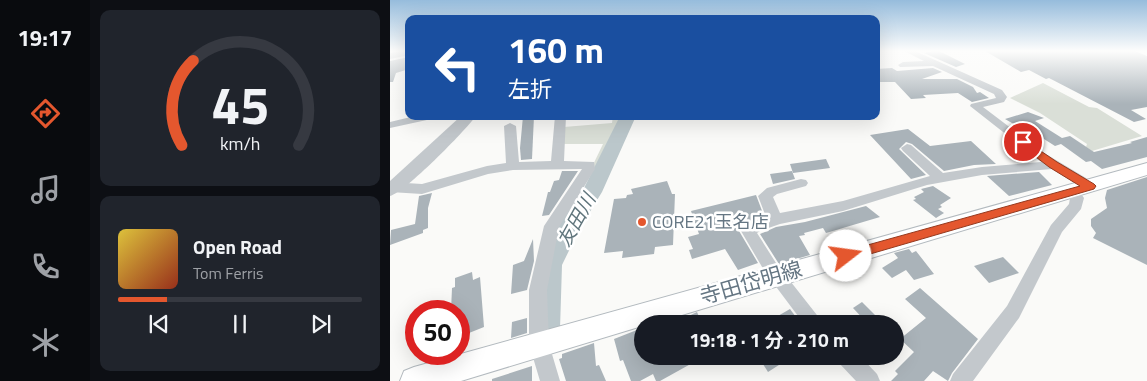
<!DOCTYPE html>
<html lang="ja">
<meta charset="utf-8">
<style>
body{margin:0;font-family:"Titillium Web","Noto Sans JP",sans-serif;background:#20242c;color:#f1f3f6;height:100vh;display:flex;flex-direction:column;font-size:19px;white-space:nowrap}
*{box-sizing:border-box;margin:0}
p{font-size:16px;color:#9ea1a6}
.icon{flex:none;width:28px;height:28px;fill:none;stroke:currentColor;stroke-width:2;stroke-linecap:round;stroke-linejoin:round}
.map{position:relative;flex:1;overflow:hidden}
.details{display:flex;flex-direction:column;gap:10px;padding:10px;background:#0d0f14;width:300px}
.details>*{flex:none}
.top-card{position:absolute;left:15px;top:15px;width:475px;height:105px;border-radius:10px;box-shadow:0 5px 20px #0002;background:#1a4fa0;color:#fff;overflow:hidden}
.speed{position:absolute;left:15px;top:300px;display:flex;gap:10px;font-size:25px;font-weight:700;text-align:center}
.speed>*{display:grid;place-content:center;width:65px;height:65px;border-radius:50%;background:#171b24;box-shadow:0 5px 20px #0002;line-height:1}
.speed .limit{border:8px solid #d22;background:#fff;color:#111}
.pin{position:absolute;display:grid;place-items:center;width:42px;height:42px;color:#fff;margin:-21px;border:2px solid #fff;border-radius:50%;box-shadow:0 1px 5px #0007}
.me{position:absolute;width:55px;margin:-28px;rotate:75deg;stroke-linejoin:round;filter:drop-shadow(0 0 4px #0008)}
.turn{display:flex;align-items:center;gap:18px;height:105px;padding:0 20px;font-size:22px}
.turn .icon{width:65px;height:65px;stroke-width:2.5}
.turn b{display:block;font-size:35px;line-height:42px}
.details .widget{flex:1;display:flex;flex-direction:column;justify-content:center;gap:8px;min-width:0;padding:0 18px;border-radius:10px;background:#20242c}
.details .dial{align-items:center;gap:0}
.dial svg{height:130px;overflow:visible;fill:none;stroke:#363941;stroke-width:7;stroke-linecap:round;text-anchor:middle}
.dial text{fill:#f1f3f6;stroke:none}
.song{display:flex;align-items:center;gap:15px}
.cover{width:60px;height:60px;border-radius:8px;background:linear-gradient(135deg,hsl(50 70% 55%),hsl(10 70% 35%))}
.played{height:5px;border-radius:2px;background:linear-gradient(90deg,#e4572e 20%,#363941 20%)}
.keys{display:flex;justify-content:space-around;direction:ltr}
.trip{position:absolute;left:244px;top:315px;width:270px;height:50px;border-radius:25px;background:#171b24;box-shadow:0 5px 20px #0002;font-weight:700;line-height:50px;text-align:center}
main{display:flex;flex:1;min-height:0}
.menu{display:flex;flex-direction:column;width:90px;justify-content:space-around;align-items:center;background:#090b0e;color:#9ea1a6}
.menu .icon{width:35px;height:35px}
.menu .active{color:#e4572e}
.menu b{font-size:22px;color:#f1f3f6}
.map>svg:first-child{display:block}
.green{fill:#dadfd7}
.lines{fill:none;stroke-linecap:round;stroke-linejoin:round}
.river{fill:#bbc7cb;fill-rule:evenodd}
.building{fill:#aab3b9}
.secondary-casing{stroke:#b3babf;stroke-width:2}
.minor{fill:#c3c8cc;fill-rule:evenodd}
.tertiary{fill:#c3c8cc;fill-rule:evenodd}
.secondary{fill:#fff;fill-rule:evenodd}
.route{fill:#e4572e;stroke:#94391e}
.poi-dot{fill:#e4572e;stroke:#fff;stroke-width:2}
.labels{text-anchor:middle;stroke-width:5;stroke-linejoin:round;paint-order:stroke}
.poi-label{font-size:18px;fill:#657683;stroke:#fff;text-anchor:start}
.water-label{font-size:19px;font-style:italic;fill:#60757c;stroke:#fff}
.near-street-label{font-size:21px;fill:#657683;stroke:#fff}
</style>
<main>
<nav class="menu">
<b>19:17</b>
<svg class="icon active" aria-label="directions" viewBox="0 0 24 24"><path d="M12 3l9 9-9 9-9-9zM9 14v-3h6M13 9l2 2-2 2"/></svg>
<svg class="icon" aria-label="music" viewBox="0 0 24 24"><path d="M9 18V5l10-2v13"/><circle cx="6" cy="18" r="3"/><circle cx="16" cy="16" r="3"/></svg>
<svg class="icon" aria-label="phone" viewBox="0 0 24 24"><path d="M5 4h4l2 5-3 2q2 4 5 5l2-3 5 2v4C11 20 4 13 5 4z"/></svg>
<svg class="icon" aria-label="climate" viewBox="0 0 24 24"><path d="M12 3v18M4 7l16 10M4 17L20 7"/></svg>
</nav>
<section class="details">
<div class="widget dial"><svg viewBox="0 0 100 80">
<path d="M14 69A42 42 0 1 1 86 69"/>
<path d="M14 69A42 42 0 0 1 21 17" stroke="#e4572e"/>
<text x="50" y="56" font-size="32" font-weight="700">45</text>
<text x="50" y="72" font-size="11">km/h</text>
</svg></div>
<div class="widget">
<div class="song"><i class="cover"></i><div><b>Open Road</b><p>Tom Ferris</p></div></div>
<div class="played"></div>
<div class="keys"><svg class="icon" aria-label="previous" viewBox="0 0 24 24"><path d="M18 5L8 12l10 7zM5 5v14"/></svg><svg class="icon" aria-label="pause" viewBox="0 0 24 24"><path d="M8 5v14M16 5v14"/></svg><svg class="icon" aria-label="next" viewBox="0 0 24 24"><path d="M6 5l10 7-10 7zM19 5v14"/></svg></div>
</div>
</section>
<div class="map">
<svg width="757" height="381" viewBox="0 0 757 381">
<rect width="100%" height="100%" fill="#fafaf8"/>
<!-- green -->
<g class="green">
<polygon points="653,83 699,107 707,108 752,136 702,151 696,147 697,144 650,113 620,98"/>
<polygon points="223,116 236,116 208,176 200,171 213,144 172,144 174,127 222,123"/>
</g>
<g class="lines">
<!-- river -->
<polygon class="river" points="230,116 246,116 212,192 190,228 172,265 170,329 166,338 156,342 146,338 142,329 148,265 172,220 193,190"/>
</g>
<!-- building -->
<g class="building">
<polygon points="542,51 549,51 575,64 566,67 534,53"/>
<polygon points="595,51 745,51 757,56 757,107 741,110 756,119 744,122 659,78 656,79 639,70 631,72"/>
<polygon points="19,57 19,69 6,73 3,82 0,82 0,61"/>
<polygon points="502,68 507,71 543,68 552,72 532,79 567,79 583,87 587,93 590,92 599,98 582,102 568,93 533,95 536,98 521,99 505,82 486,82 486,69"/>
<polygon points="638,112 654,118 645,121 672,138 680,136 704,152 742,143 740,142 757,137 757,157 712,169 701,161 696,162 671,144 665,146 632,125 627,126 615,119"/>
<polygon points="133,116 144,116 142,159 131,160 130,148"/>
<polygon points="518,129 540,146 581,141 606,164 584,165 554,171 522,144 516,142 509,149 536,175 521,179 480,135"/>
<polygon points="436,159 440,168 403,173 400,164"/>
<polygon points="172,171 188,171 159,215 152,216 158,192 160,192 164,181 169,180"/>
<polygon points="402,171 405,179 383,184 380,174"/>
<polygon points="649,172 662,185 619,196 597,176"/>
<polygon points="757,177 757,265 703,238 706,233 701,226 701,219 717,208 715,198 717,190"/>
<polygon points="277,181 282,194 285,194 283,245 265,247 264,254 232,258 233,251 214,253 224,199 236,198 237,195 243,194 241,189"/>
<polygon points="543,186 561,198 550,205 552,207 548,209 554,213 546,218 523,200 526,199 524,197 534,192 531,189"/>
<polygon points="42,193 38,208 38,228 33,230 33,233 0,245 1,230 25,224 29,196"/>
<polygon points="366,195 374,216 359,222 349,231 368,263 348,270 335,249 302,259 299,250 303,249 298,237 309,234 301,211"/>
<polygon points="476,206 490,217 436,233 433,228 414,233 415,235 409,236 420,255 389,264 370,234 386,227 415,222"/>
<polygon points="143,239 144,261 137,290 121,294 123,265 134,261"/>
<polygon points="519,249 522,253 526,251 544,274 524,280 516,270 502,278 492,268 508,258 504,253"/>
<polygon points="613,257 629,273 599,283 584,266"/>
<polygon points="82,272 83,280 90,277 94,327 69,337 69,308 61,311 62,288 65,287 65,278"/>
<polygon points="530,288 588,339 562,373 558,381 543,371 534,381 501,381 508,374 505,371 524,352 510,339 536,318 515,299"/>
<polygon points="472,302 494,324 478,324 463,308"/>
<polygon points="400,309 411,324 374,324"/>
<polygon points="307,312 311,321 305,324 282,324"/>
<polygon points="137,318 137,333 121,338 122,322"/>
<polygon points="252,328 252,356 315,356 270,381 266,381 263,374 250,381 241,381 233,360 230,361 224,339"/>
<polygon points="204,343 206,366 209,365 216,381 176,381 169,359 172,358 172,354"/>
<polygon points="368,356 403,356 378,372"/>
<polygon points="142,366 142,381 102,381 102,379"/>
</g>
<g class="lines">
<defs>
<polygon id="secondary" points="757,163 757,175 262,324 252,324 252,326 71,381 10,381 14,371 24,367"/>
</defs>
<!-- secondary casing -->
<use href="#secondary" class="secondary-casing"/>
<!-- minor -->
<g class="minor">
<polygon points="11,51 19,51 19,55 0,59 0,53"/>
<polygon points="514,51 525,51 612,90 617,97 614,102 593,107 651,151 706,184 708,187 706,190 696,190 662,169 592,175 537,185 453,211 390,224 370,231 367,233 386,263 434,324 414,324 375,272 351,231 360,223 376,217 368,196 377,188 411,179 416,180 418,183 416,186 387,194 383,197 390,213 453,201 540,176 513,151 511,148 517,144 521,145 553,173 592,167 651,162 580,106 581,104 606,98 604,94 543,66 510,67 508,65 513,62 534,61"/>
<polygon points="25,116 47,116 46,118 0,128 0,122"/>
<polygon points="165,116 176,116 174,161 204,162 205,169 169,227 157,290 159,344 170,381 150,381 139,344 139,290 154,226 192,169 123,170 98,174 32,194 0,192 0,182 32,184 97,166 116,163 114,126 120,123 126,126 129,162 161,161"/>
<polygon points="682,186 687,188 694,198 691,209 672,232 629,318 583,381 560,381 563,374 617,306 661,225 679,204 680,198 675,191 677,188"/>
<polygon points="446,356 470,356 487,374 490,381 466,381 449,363"/>
</g>
<!-- tertiary -->
<path class="tertiary" d="M71,116H86C75,131 15,192 0,196V181Z"/>
<!-- secondary -->
<use href="#secondary" class="secondary"/>
</g>
<!-- sky -->
<linearGradient id="sky" x2="0" y2="1"><stop stop-color="#96bcdc"/><stop offset="0.49" stop-color="#fdfdfc"/><stop offset="1" stop-color="#fdfdfc" stop-opacity="0"/></linearGradient>
<rect width="757" height="104" fill="url(#sky)"/>
<!-- route -->
<polygon class="route" points="633,139 667,162 704,184 706,186 704,189 456,261 451,260 449,256 451,252 456,251 690,186 659,167 629,144 629,140"/>
<!-- markers -->
<circle class="poi-dot" cx="252" cy="222" r="5"/>
<g class="labels">
<!-- poi labels -->
<g class="poi-label">
<text x="262" y="228">CORE21玉名店</text>
</g>
<!-- water labels -->
<g class="water-label">
<text transform="translate(186 220) rotate(-61)" y="7">友田川</text>
</g>
<!-- near-street labels -->
<g class="near-street-label">
<text transform="translate(361 283) rotate(-16)" y="7">寺田岱明線</text>
</g>
</g>
</svg>
<div class="speed"><div class="limit">50</div></div>
<div class="pin" style="left:633px;top:142px;background:#d93025"><svg class="icon" aria-label="arrive" viewBox="0 0 24 24"><path d="M6 21V4h12l-3 4 3 4H6"/></svg></div>
<svg class="me" style="left:456px;top:256px" viewBox="-20 -20 40 40"><circle r="19" fill="#fff"/><path d="M0-13L10 11 0 6-10 11z" fill="#e4572e"/></svg>
<div class="trip">19:18 · 1 分 · 210 m</div>
<div class="top-card">
<div class="turn"><svg class="icon" aria-label="left" viewBox="0 0 24 24"><path d="M17 20v-9H6M10 6l-5 5 5 5"/></svg><div><b>160 m</b>左折</div></div>
</div>
</div>
</main>
